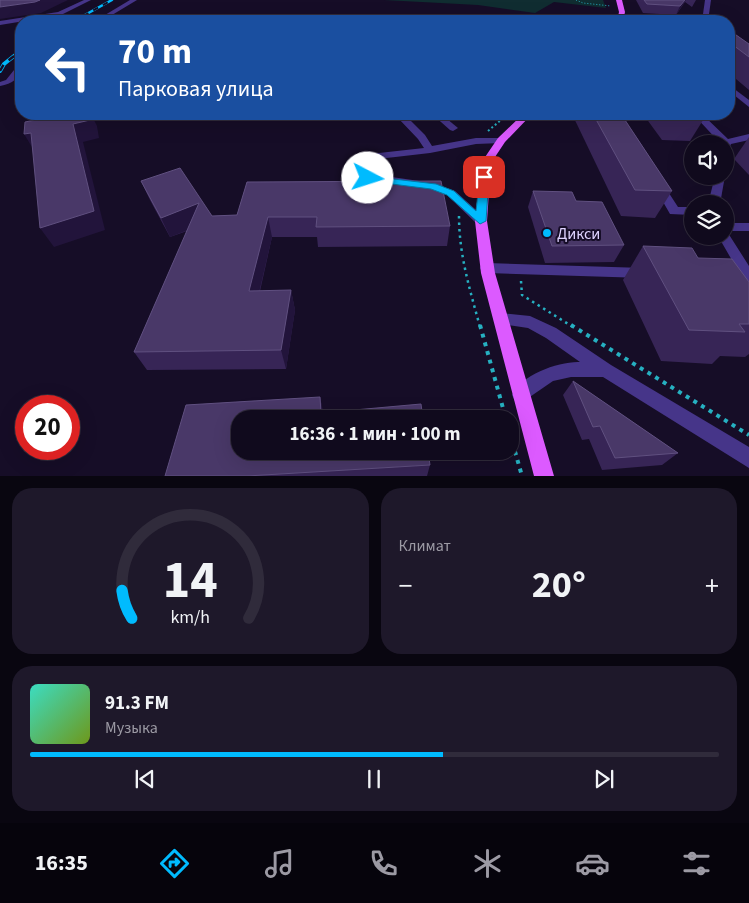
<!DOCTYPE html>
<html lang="ru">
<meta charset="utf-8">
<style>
body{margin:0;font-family:"Source Sans 3",sans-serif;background:#1e182a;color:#f1f3f6;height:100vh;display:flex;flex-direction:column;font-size:19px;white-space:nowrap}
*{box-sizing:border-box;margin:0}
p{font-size:16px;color:#9c9aa4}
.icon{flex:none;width:28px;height:28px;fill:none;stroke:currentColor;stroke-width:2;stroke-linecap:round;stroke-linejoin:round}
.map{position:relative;height:476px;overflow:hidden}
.panel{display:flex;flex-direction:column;gap:12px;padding:12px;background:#090610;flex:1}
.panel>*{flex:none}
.hud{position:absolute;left:15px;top:15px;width:720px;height:105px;border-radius:20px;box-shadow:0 5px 20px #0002,0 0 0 1px #302b3b;background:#1a4fa0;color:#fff;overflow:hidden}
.controls{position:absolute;left:684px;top:135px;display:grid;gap:10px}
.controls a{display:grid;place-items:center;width:50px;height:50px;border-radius:50%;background:#100a1d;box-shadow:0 5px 20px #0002,0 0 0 1px #302b3b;font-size:25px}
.speed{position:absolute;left:15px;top:395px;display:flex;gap:10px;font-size:25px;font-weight:700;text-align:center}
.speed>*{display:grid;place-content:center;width:65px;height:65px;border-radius:50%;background:#100a1d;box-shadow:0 5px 20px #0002,0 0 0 1px #302b3b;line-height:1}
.speed .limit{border:8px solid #d22;background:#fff;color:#111}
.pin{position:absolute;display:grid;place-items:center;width:42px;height:42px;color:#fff;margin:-21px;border-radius:10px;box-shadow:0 2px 8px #0006}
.me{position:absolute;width:55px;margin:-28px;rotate:95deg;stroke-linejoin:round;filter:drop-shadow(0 0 4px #0008)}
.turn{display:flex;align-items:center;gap:18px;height:105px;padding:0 20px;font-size:22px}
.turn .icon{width:65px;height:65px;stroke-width:2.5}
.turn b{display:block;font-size:35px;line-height:42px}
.big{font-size:38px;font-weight:700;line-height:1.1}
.panel .widget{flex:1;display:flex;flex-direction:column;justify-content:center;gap:8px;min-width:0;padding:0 18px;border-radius:20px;background:#1e182a}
.panel .dial{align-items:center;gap:0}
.dial svg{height:130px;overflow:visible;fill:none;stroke:#302b3b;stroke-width:7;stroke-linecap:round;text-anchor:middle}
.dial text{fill:#f1f3f6;stroke:none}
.song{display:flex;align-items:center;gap:15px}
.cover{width:60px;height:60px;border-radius:8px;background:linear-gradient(135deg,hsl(170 70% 55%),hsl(80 70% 35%))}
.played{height:5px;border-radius:2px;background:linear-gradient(90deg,#00bbfe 60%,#302b3b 60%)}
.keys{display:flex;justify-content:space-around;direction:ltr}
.heat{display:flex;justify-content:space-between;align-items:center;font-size:28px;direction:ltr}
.panel .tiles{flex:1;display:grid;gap:12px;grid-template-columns:1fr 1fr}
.widget:last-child{grid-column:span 2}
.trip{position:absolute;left:231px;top:410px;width:288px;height:50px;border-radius:20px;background:#100a1d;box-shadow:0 5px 20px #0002,0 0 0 1px #302b3b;font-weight:700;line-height:50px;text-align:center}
.dock{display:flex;height:80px;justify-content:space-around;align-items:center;background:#06040c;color:#9c9aa4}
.dock .icon{width:35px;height:35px}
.dock .current{color:#00bbfe}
.dock b{font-size:22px;color:#f1f3f6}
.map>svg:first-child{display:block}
.green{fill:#102d31}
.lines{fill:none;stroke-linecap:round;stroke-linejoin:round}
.path-far3{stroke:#26b0c1;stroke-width:1;stroke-dasharray:1 2;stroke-linecap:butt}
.path-far2{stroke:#26b0c1;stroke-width:2;stroke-dasharray:2 2.5;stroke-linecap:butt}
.path-far1{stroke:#26b0c1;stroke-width:2.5;stroke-dasharray:2.5 4;stroke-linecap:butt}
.path{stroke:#26b0c1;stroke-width:4;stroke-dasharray:4 5;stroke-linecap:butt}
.minor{fill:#463589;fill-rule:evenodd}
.major{fill:#dc5aff;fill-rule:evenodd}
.rail-far1-casing{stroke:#00bbfe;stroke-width:2.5}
.rail-casing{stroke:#00bbfe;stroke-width:4}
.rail-far1{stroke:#160d27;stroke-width:2;stroke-dasharray:5.5;stroke-linecap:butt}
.rail{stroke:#160d27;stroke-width:2.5;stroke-dasharray:7;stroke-linecap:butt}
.wall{fill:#372556}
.shaded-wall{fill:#22143b}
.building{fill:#493868;stroke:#605080}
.route{fill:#00bbfe;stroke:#007aa5}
.poi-dot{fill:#00bbfe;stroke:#160d27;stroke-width:2}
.labels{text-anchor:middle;stroke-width:4;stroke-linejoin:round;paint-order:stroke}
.poi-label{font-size:16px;fill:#dfd3ff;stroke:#160d27;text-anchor:start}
</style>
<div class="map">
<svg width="749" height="476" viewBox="0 0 749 476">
<rect width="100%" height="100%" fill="#160d27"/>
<!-- green -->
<polygon class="green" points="384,0 603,0 606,8 554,2 535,13 478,5"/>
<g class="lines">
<!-- path-far3 -->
<polyline class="path-far3" points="576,0 583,3 611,6"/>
<!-- path-far2 -->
<polyline class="path-far2" points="488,131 508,114"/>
<!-- path-far1 -->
<g class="path-far1">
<path d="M459,216C459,255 470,290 480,327"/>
<polyline points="521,281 522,295 573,327"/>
</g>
<!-- path -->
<g class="path">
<polyline points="480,325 506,419"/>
<polyline points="571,325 749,435"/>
<polyline points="510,434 522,476"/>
</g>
<!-- minor -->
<g class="minor">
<polygon points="84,0 91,0 61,15 0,25 0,21 58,12"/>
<polygon points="130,0 137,0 102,21 95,21"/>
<polygon points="705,0 711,0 708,21 702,21"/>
<polygon points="622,17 636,20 637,21 620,20"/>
<path d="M18,65H21C21,78 12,84 0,86V82L6,80Z"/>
<polygon points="729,85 749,100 749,107 729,91"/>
<polygon points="398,114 404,114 425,135 432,146 476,138 504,138 506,140 501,143 476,144 430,153 378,159 371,174 433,183 455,191 485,218 487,221 485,224 477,224 447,195 431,189 364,180 361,174 370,154 424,148 418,139 398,118"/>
<polygon points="432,114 441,114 458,128 453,131 450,130"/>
<polygon points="693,114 702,114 728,139 749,134 749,140 731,144 728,151 725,152 725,144 721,144"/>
<polygon points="715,176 725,176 720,204 708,204"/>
<polygon points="659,183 663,184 678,207 692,207 692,215 670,214 654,186"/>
<rect x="725" y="223" width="24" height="8"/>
<polygon points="725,232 728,233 749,266 749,282 744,281 718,236 725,236"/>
<polygon points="487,263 644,268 649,269 651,273 649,277 644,278 487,273 482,272 480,268 482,264"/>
<path d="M501,313L530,316L556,328L611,365L749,447V468L603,377H571L553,381L521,403L515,401L512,395C521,375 559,361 580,362L546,338L528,328L496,323L494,319L496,315Z"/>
</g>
<!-- major -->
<g class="major">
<polygon points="616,0 622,0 625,12 623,21 617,21 619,12"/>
<polygon points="523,114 532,114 505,142 491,163 487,221 495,273 554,476 534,476 481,273 475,221 481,163 498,138"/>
</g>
<defs>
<g id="rail-far1">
<polyline points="74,21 112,0"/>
<polyline points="18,54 21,51"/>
</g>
<polyline id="rail" points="0,71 4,64 19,52"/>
</defs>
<!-- rail-far1 casing -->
<use href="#rail-far1" class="rail-far1-casing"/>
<!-- rail casing -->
<use href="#rail" class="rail-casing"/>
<!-- rail-far1 -->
<use href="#rail-far1" class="rail-far1"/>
<!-- rail -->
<use href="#rail" class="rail"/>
</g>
<!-- wall -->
<g class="wall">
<polygon points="636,0 696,0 692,7 685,2 676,15 643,13"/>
<polygon points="729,30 749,44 749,90 729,73"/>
<polygon points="572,114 621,114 672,191 655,218 621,216"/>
<polygon points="643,114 702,114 705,117 690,141 662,140"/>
<polygon points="749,137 749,175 734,159"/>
<polygon points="141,181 212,216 237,215 247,182 450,226 447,246 318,247 317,237 272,237 260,291 291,290 295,310 286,369 147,370 134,352 187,231 170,237 150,200"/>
<polygon points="533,191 576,201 624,245 614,262 545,263 528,207"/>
<polygon points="643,246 698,258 749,282 749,354 745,357 720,356 712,364 661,361 623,280"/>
<polygon points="573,381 678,453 662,465 602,470 589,439 582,440 563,395"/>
<polygon points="320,397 323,413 430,465 427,476 165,476"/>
</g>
<!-- shaded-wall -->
<g class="shaded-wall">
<polygon points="40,0 68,0 41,13 0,19 0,7"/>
<polygon points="685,0 686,0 676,15 680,6"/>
<polygon points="89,114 91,114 97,126 99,138 83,142 105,230 54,247 40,228 73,124"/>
<polygon points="31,133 35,152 24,134"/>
<polygon points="199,203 206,223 170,237 161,218"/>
<polygon points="268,217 272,237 255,310 249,291"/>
<polygon points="291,290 295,310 286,369 281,350"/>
<polygon points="320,397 324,415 321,413"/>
</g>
<!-- building -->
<g class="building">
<polygon points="0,0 40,0 35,2 0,7"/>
<polygon points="644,0 685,0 680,6 647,4"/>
<polygon points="729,30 749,44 749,57 729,42"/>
<polygon points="65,114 89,114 90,120 73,124 94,211 40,228 31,133 24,134 25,122"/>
<polygon points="593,114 621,114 672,191 635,190"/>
<polygon points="674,114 702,114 705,117 676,115"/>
<polygon points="180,168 212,216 237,215 247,182 441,181 450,226 316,227 317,217 268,217 249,291 291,290 281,350 134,352 199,203 161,218 141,181"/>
<polygon points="533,191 572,192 576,201 602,202 624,245 552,246"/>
<polygon points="643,246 692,248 698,258 732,259 749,282 749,324 739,324 745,332 689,330"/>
<polygon points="573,381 678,453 615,458 600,426 593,427"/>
<polygon points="320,397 321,413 421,404 423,419 240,419 240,451 428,451 430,465 247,476 165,476 186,405"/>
</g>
<!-- route -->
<polygon class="route" points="480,175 489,177 486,221 480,224 447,195 431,189 368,181 363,178 368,176 436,184 454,191 476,211"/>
<!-- markers -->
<circle class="poi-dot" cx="547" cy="233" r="5"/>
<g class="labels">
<!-- poi labels -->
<g class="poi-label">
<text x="557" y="239">Дикси</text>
</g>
</g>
</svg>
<div class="controls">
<a><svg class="icon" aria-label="sound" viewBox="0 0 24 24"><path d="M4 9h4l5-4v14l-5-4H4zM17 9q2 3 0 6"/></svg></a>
<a><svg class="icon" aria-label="layers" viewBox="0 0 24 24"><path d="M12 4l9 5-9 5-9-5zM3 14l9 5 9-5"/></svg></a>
</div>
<div class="speed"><div class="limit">20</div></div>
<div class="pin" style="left:484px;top:177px;background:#d93025"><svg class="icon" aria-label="arrive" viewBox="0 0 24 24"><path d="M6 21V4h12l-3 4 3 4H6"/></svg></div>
<svg class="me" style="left:368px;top:178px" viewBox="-20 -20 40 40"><circle r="19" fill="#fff"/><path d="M0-13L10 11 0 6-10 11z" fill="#00bbfe"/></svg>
<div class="trip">16:36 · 1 мин · 100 m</div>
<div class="hud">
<div class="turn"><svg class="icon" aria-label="left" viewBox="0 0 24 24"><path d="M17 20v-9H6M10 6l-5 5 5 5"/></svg><div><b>70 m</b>Парковая улица</div></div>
</div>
</div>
<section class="panel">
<div class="tiles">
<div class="widget dial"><svg viewBox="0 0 100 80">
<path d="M14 69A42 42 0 1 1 86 69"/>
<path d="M14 69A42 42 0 0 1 8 52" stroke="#00bbfe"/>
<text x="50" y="56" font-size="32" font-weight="700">14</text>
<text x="50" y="72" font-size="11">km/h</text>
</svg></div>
<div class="widget"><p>Климат</p>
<div class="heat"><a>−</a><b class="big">20°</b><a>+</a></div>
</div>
<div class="widget">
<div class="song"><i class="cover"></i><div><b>91.3 FM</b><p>Музыка</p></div></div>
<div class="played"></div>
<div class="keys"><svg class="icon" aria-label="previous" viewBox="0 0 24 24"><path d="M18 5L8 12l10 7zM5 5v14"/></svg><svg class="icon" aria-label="pause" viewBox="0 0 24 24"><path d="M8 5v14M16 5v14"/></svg><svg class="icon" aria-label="next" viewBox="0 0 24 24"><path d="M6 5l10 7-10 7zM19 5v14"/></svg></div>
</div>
</div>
</section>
<nav class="dock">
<b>16:35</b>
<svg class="icon current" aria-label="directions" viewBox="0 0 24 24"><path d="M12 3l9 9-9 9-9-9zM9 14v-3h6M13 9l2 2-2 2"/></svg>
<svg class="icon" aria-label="music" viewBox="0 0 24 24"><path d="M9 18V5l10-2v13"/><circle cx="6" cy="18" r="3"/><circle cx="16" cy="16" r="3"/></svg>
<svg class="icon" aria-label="phone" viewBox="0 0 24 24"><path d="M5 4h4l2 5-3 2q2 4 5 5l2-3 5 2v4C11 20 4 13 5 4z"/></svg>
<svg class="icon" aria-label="climate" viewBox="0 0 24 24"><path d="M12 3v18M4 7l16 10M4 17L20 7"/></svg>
<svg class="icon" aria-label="car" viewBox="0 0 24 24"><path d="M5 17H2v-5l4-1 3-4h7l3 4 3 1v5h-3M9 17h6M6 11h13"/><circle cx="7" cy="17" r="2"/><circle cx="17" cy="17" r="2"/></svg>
<svg class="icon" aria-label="filters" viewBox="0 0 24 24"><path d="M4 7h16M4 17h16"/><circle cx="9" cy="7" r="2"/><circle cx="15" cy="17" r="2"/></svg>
</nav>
